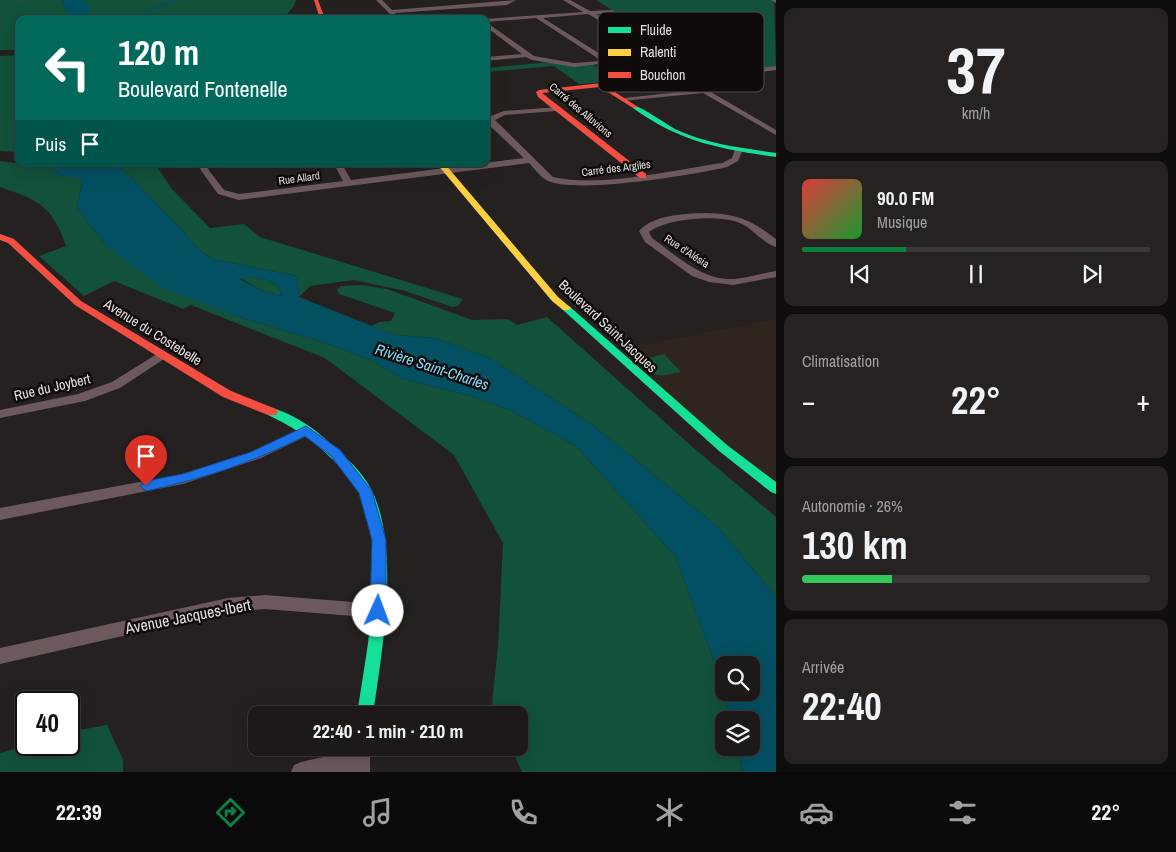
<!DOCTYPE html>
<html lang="fr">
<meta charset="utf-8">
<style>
body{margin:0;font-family:"Archivo Narrow",sans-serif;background:#252221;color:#f1f3f6;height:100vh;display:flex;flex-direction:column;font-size:19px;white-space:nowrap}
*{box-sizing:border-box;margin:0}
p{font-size:16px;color:#a0a0a2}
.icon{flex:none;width:28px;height:28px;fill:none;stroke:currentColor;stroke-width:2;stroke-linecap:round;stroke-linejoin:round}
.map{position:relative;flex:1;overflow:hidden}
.details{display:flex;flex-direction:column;gap:8px;padding:8px;background:#0f0e0d;width:400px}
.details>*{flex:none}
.top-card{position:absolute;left:15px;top:15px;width:475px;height:152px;border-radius:10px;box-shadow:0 5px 20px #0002,0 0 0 1px #3a3837;background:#00695c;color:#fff;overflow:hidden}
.tools{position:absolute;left:715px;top:656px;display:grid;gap:10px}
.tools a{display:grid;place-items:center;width:45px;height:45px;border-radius:10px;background:#1c1918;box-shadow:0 5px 20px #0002,0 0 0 1px #3a3837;font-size:25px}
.speed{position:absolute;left:15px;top:691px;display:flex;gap:10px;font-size:25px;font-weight:700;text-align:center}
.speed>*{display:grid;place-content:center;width:65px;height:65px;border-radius:50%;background:#1c1918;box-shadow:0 5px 20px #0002,0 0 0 1px #3a3837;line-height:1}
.speed .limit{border:2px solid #111;border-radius:8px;background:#fff;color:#111}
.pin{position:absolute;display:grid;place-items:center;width:42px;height:42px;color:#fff;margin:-51px -21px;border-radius:50% 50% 50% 0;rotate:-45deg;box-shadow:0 0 5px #0007}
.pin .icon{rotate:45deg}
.me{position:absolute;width:55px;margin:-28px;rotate:2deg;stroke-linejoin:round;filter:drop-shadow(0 0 4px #0008)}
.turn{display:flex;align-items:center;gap:18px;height:105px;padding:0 20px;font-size:22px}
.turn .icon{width:65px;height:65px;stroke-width:2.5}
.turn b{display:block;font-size:35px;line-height:42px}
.then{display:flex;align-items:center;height:48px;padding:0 20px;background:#0003;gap:10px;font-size:19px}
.big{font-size:38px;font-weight:700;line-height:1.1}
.details .card{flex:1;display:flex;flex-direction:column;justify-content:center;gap:8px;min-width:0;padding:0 18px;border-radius:10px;background:#252221}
.details .dial{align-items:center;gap:0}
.dial b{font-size:65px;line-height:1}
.song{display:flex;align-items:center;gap:15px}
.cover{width:60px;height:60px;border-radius:8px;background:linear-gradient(135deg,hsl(0 70% 55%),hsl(130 70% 35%))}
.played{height:5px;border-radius:2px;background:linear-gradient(90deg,#0b8043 30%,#3a3837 30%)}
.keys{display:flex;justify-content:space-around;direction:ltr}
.heat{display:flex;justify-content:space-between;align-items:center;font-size:28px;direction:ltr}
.charge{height:8px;border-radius:4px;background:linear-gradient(90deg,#34c759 26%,#3a3837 0)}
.trip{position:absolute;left:248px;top:706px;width:280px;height:50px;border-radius:10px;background:#1c1918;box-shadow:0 5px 20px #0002,0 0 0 1px #3a3837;font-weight:700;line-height:50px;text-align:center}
.tabs{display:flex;height:80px;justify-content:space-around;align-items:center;background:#0b0a0a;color:#a0a0a2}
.tabs .icon{width:35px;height:35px}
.tabs .current{color:#0b8043}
.tabs b{font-size:22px;color:#f1f3f6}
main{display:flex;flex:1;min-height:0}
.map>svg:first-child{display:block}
.built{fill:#30241f}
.green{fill:#12513a}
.water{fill:#035062;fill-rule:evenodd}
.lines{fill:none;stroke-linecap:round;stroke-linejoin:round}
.stream{stroke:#035062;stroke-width:2}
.street{fill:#6d595b;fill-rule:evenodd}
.fast{fill:#16e098;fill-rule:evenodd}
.slow{fill:#ffcf43;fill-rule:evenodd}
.jam{fill:#f24e42;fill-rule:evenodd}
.route{fill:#1a73e8;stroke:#114b97}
.labels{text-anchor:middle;stroke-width:5;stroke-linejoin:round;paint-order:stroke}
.far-street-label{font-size:11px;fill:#e4dedc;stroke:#0e0b0a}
.street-label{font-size:14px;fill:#e4dedc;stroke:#0e0b0a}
.water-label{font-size:15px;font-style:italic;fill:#84dcfa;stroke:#0e0b0a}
.near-street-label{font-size:16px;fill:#e4dedc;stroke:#0e0b0a}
.key{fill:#0e0b0a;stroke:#4e4a49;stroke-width:1}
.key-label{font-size:14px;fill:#e4dedc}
</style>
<main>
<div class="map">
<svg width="776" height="772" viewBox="0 0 776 772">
<rect width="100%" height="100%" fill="#252120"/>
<!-- built -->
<polygon class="built" points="776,319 776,489 613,351"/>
<!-- green -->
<g class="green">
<polygon points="0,0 62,0 67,13 63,19 19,19 19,50 0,50"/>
<polygon points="84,0 296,0 294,6 287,14 292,19 81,19 87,6"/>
<path d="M596,0H774L776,68L725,76L723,84L704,91C683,76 668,58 645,44L662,46L696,42L694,38L673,29H661L654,26L618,29L587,12L612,10Z"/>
<polygon points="19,55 19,152 0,151 0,56"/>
<polygon points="657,56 676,77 579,84 554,66 486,72 486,68 550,62 594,65 608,75 653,68 640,58"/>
<path d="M0,161L53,168L59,175L83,178L77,208L107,247L237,316L337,347L375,362L403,379L474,397L510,410L576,446L675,556L717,669L730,720H724V748H737L743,772H522L511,748H519V715H497L492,703L498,647L503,543L454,455L325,358L191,305L183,309L114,281L84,296L39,256L66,246C53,207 39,200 0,187Z"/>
<polygon points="112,164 155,164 172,189 210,228 244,224 260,237 463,299 458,306 452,307 405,291 354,280 310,286 299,297 297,276 212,259 197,248 181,229 125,171"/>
<polygon points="254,277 267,280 278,286 282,296 260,290 240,278"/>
<polygon points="361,285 387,289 472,320 507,319 517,325 547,317 696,450 776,517 776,597 718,527 594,426 490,358 435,338 395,335 371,326 380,322 391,321 395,313 339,294 337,290 341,286"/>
<path d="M664,354L681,372C657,377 654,378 634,362Z"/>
<polygon points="107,725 123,760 123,772 0,772 0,753 30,745 69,745 69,732"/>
</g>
<!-- water -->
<g class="water">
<polygon points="62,0 84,0 87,6 92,9 81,19 63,19 67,13"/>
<path d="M24,164H112L125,171L181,229L197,248L212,259L297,276L299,297L395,335L435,338L490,358L594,426L718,527L776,597V772H743L737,748H751V720H730L717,669L675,556L576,446L510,410L474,397L403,379L375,362L337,347L237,316L163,288L107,247L77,208L83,179L59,175L53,168ZM254,277L267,280L278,286L282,296L260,290L240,279ZM724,665H751V692H724Z"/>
</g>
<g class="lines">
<!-- stream -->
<polyline class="stream" points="140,19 151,10 174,0"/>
<!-- street -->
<g class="street">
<polygon points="376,0 382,0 392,10 516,0 507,5 395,13 399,19 395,19"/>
<polygon points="563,0 570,0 590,11 614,10 612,13 595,14 661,51 686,75 705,88 720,83 723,75 730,72 776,66 776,70 733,75 728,77 725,85 709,91 776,130 776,135 703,93 622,101 621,100 624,98 698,90 682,77 657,53 588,14 543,18 605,57 608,63 574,67 532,60 526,57 486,61 486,57 522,54 486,27 486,22 534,56 574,63 602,61 536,18 486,22 485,19 583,12"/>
<polygon points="771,0 776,0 776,3"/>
<path d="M559,107L560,109L556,111L505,115L495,120L553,177C602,188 672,170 722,163L732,158L736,147L743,149L738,161L727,167C693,175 577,194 548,181C541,178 534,168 529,163L239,200L218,194L200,169L203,164H211L208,169L224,190L239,194L343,181L334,164H342L351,180L524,158L489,125L488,117L504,111Z"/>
<path d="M706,213C738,214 751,220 776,239V247C763,243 753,229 740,223C720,214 666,218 649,232L652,238C676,255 702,281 734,279C748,278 762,273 776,271V277L733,285L709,282L692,276L645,242L639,231C654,214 685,214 706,213Z"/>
<polygon points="160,352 164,353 166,356 164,359 120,388 85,401 0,418 0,410 78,394 112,382"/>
<polygon points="306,426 311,428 313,431 311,434 261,458 183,484 0,520 0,508 182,474 251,452"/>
<polygon points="265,595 378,604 384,606 386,611 384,616 378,618 265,609 228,612 0,664 0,648 228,598"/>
<polygon points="350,748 370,748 370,772 291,772 294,765 301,762 350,751"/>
</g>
<!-- fast -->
<g class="fast">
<path d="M633,106C640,105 667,125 677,130C708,144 742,148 776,153V157C720,149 680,142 633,108Z"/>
<polygon points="566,305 569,306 727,445 776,482 776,494 771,492 719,451 563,310 561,308 563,306"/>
<path d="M272,408C294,414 317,430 333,446C347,458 363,473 371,489C401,547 382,651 373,715H357C367,646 387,559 360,493C358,488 354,484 351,480C328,451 301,430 268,415L266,412Z"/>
</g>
<!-- slow -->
<polygon class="slow" points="437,164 445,164 558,297 571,308 569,310 563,310 552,301"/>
<!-- jam -->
<g class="jam">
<polygon points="314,0 318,0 325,19 320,19"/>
<polygon points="601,83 638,107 633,108 600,87 542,93 646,174 646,178 640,178 538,97 536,92 539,90"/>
<polygon points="0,234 14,239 81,301 231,391 276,409 278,412 276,415 268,415 223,397 75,305 8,243 0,240"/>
</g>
</g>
<!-- route -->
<path class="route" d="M306,426L340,450L372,491L386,540V611L383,616L378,618L372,616L370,611L372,540L359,493L331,456L305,436C254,462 203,479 146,491L140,486L146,481L183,474L251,452Z"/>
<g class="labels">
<!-- far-street labels -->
<g class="far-street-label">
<text transform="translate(581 110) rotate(40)" y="4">Carré des Alluvions</text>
<text transform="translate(616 168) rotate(-7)" y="4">Carré des Argiles</text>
<text transform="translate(299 178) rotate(-8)" y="4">Rue Allard</text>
<text transform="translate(687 251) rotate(33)" y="4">Rue d'Alésia</text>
</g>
<!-- street labels -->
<g class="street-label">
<text transform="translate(608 326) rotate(43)" y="5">Boulevard Saint-Jacques</text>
<text transform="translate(153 332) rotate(32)" y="5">Avenue du Costebelle</text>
<text transform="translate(52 387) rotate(-13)" y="5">Rue du Joybert</text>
</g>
<!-- water labels -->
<g class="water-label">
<text transform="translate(432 367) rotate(18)" y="5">Rivière Saint-Charles</text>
</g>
<!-- near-street labels -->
<g class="near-street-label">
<text transform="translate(188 616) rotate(-11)" y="6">Avenue Jacques-Ibert</text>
</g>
</g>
<!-- legend -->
<rect x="598" y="12" width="166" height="80" rx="8" class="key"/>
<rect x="608" y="27" width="23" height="6" fill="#16e098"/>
<rect x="608" y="49" width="23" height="7" fill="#ffcf43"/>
<rect x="608" y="72" width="23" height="6" fill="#f24e42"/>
<g class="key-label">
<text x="640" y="35">Fluide</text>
<text x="640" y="57">Ralenti</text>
<text x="640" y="80">Bouchon</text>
</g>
</svg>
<div class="tools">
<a><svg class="icon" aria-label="search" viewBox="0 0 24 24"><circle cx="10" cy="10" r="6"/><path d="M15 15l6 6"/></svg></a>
<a><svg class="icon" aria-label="layers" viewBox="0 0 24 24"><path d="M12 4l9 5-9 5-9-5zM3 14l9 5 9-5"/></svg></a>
</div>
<div class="speed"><div class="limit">40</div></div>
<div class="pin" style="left:146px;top:486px;background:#d93025"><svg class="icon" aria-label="arrive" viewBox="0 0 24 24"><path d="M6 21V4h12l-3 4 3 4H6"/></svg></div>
<svg class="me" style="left:378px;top:611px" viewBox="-20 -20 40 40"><circle r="19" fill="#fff"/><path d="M0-13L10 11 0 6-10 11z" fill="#1a73e8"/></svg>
<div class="trip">22:40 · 1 min · 210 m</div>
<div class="top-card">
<div class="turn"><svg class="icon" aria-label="left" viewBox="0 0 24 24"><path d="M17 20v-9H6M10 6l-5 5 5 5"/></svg><div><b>120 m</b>Boulevard Fontenelle</div></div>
<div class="then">Puis<svg class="icon" aria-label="arrive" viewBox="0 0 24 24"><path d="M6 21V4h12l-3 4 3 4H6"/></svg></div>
</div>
</div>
<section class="details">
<div class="card dial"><b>37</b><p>km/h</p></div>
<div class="card">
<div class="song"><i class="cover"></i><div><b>90.0 FM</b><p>Musique</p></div></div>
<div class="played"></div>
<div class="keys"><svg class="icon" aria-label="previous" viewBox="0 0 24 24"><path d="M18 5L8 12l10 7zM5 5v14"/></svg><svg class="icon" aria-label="pause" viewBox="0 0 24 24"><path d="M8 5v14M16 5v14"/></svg><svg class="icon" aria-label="next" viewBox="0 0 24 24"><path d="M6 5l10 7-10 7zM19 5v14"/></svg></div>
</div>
<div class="card"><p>Climatisation</p>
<div class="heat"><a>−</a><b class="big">22°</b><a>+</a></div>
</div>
<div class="card"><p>Autonomie · 26%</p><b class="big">130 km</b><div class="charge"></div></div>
<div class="card"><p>Arrivée</p><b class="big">22:40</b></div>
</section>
</main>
<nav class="tabs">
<b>22:39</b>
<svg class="icon current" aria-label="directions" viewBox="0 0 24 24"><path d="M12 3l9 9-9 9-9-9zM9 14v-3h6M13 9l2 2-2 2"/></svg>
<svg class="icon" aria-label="music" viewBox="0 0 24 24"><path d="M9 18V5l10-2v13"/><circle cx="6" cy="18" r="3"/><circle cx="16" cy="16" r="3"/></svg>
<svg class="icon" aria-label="phone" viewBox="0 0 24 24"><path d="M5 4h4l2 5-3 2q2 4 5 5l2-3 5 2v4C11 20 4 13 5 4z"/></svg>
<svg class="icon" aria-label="climate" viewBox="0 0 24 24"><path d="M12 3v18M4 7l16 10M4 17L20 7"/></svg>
<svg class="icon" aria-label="car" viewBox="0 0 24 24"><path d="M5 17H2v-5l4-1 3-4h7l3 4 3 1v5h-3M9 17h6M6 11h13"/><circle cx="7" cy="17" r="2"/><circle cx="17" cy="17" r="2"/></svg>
<svg class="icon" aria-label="filters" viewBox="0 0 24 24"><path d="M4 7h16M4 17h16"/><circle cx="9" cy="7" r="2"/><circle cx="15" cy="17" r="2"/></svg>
<b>22°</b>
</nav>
